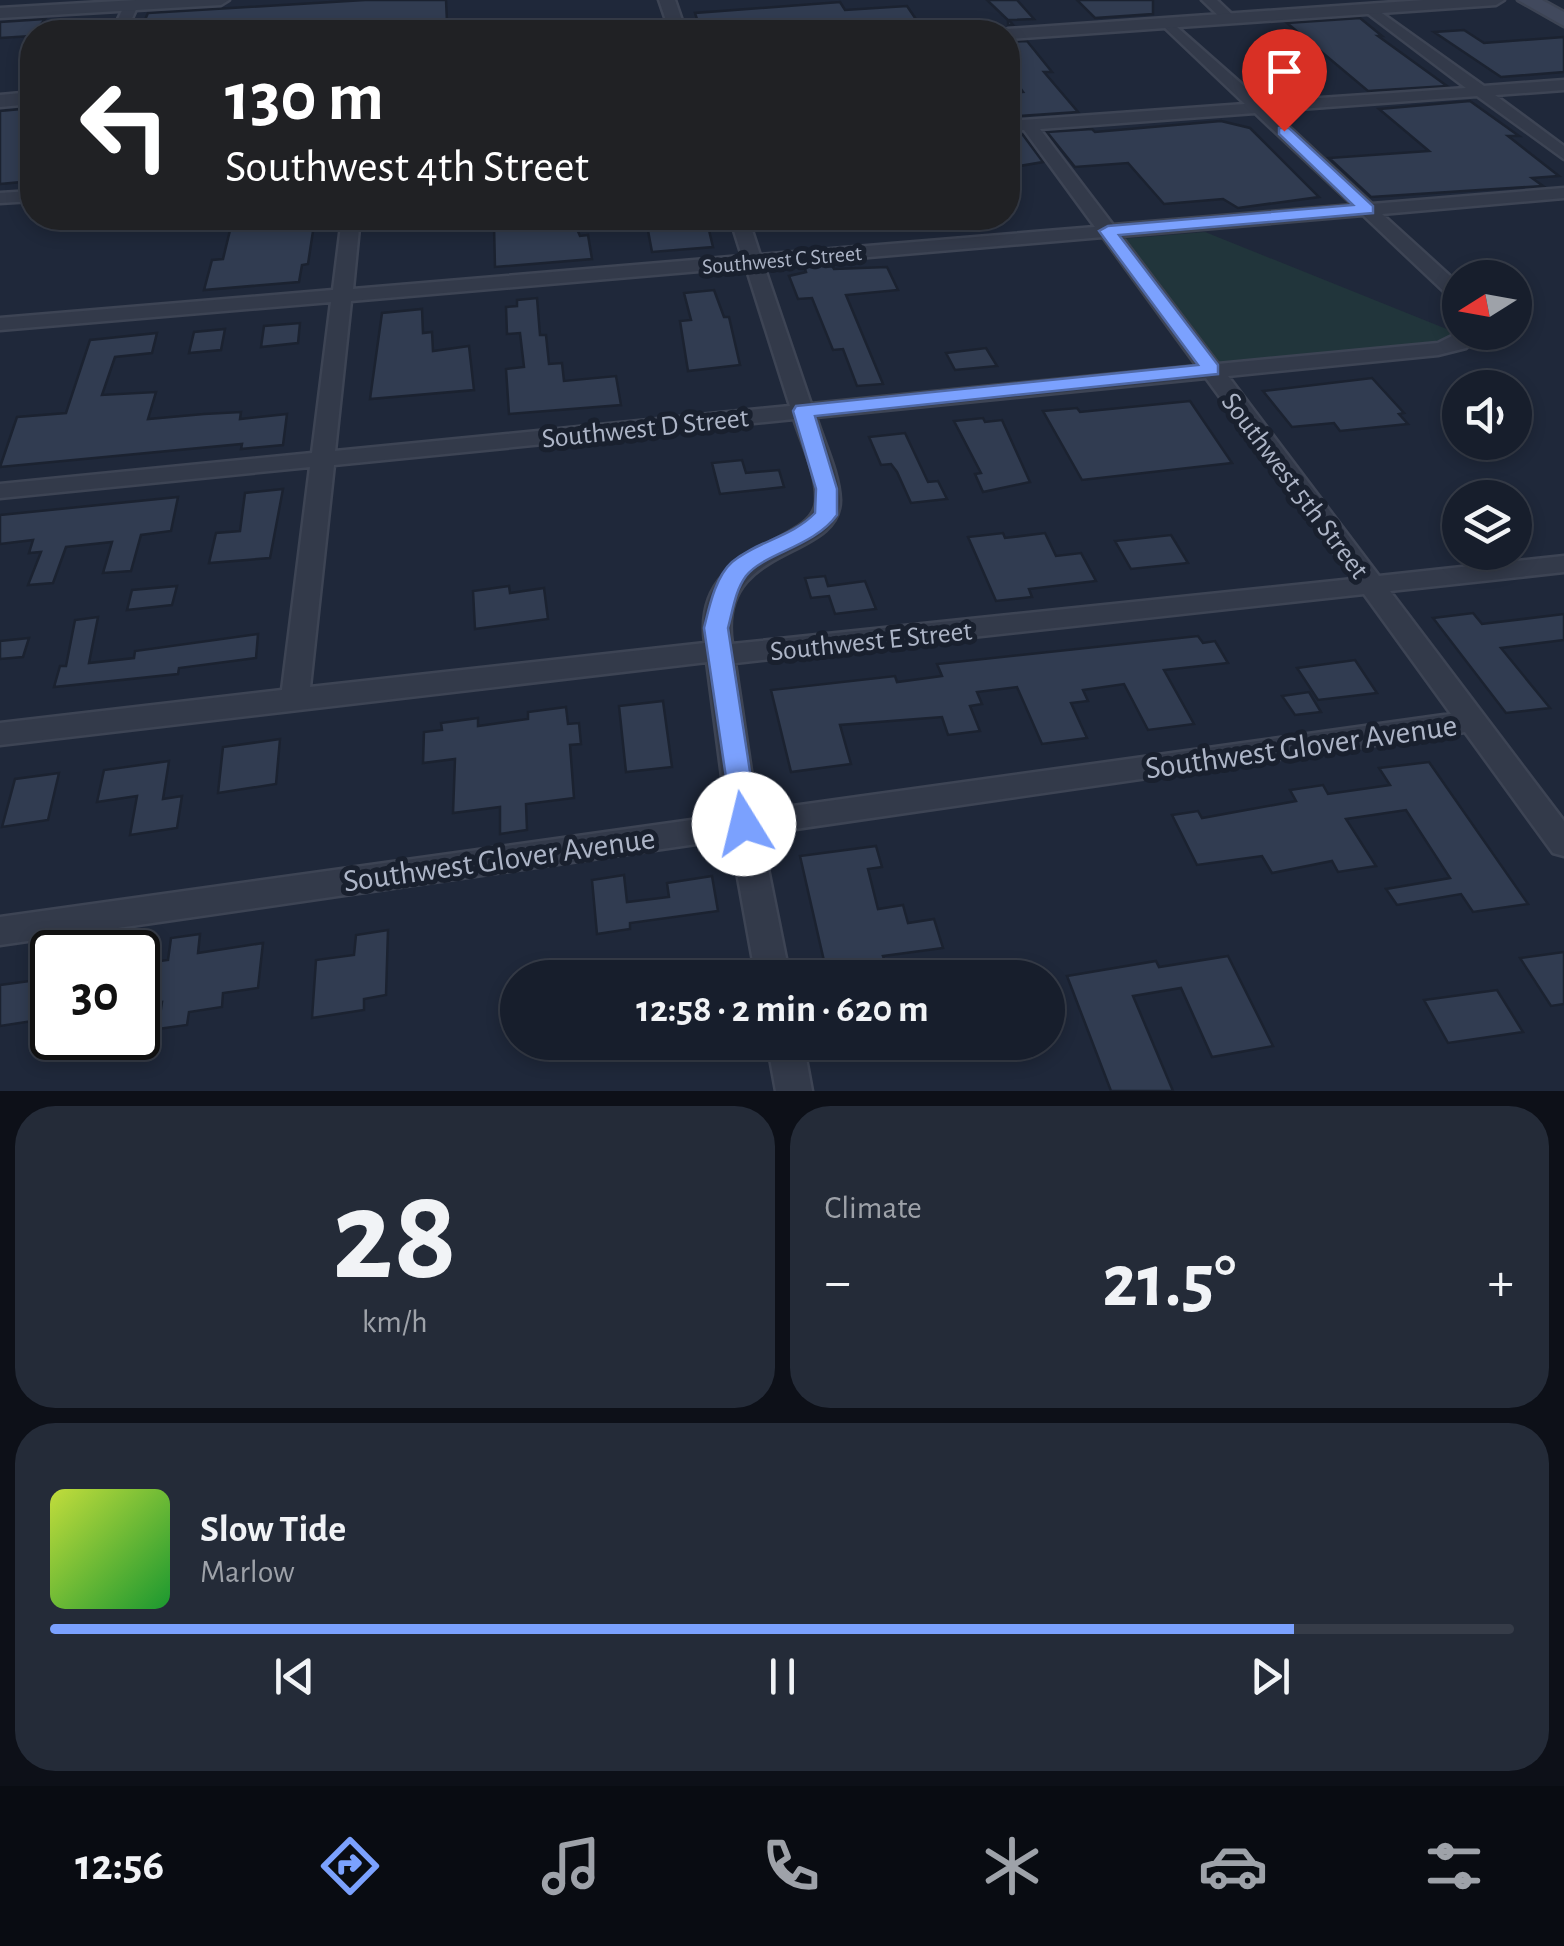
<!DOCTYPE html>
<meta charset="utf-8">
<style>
body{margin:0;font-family:"Alegreya Sans",sans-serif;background:#242b38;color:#f1f3f6;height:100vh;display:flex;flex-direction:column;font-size:38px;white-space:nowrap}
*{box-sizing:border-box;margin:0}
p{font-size:32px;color:#9ea2a9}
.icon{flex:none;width:55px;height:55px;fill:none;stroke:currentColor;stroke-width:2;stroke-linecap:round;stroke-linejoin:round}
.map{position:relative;height:1091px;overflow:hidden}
.panel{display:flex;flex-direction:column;gap:15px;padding:15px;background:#0d1018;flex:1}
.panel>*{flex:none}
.top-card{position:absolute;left:20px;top:20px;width:1000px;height:210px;border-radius:40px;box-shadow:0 5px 15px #0003,0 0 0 2px #363c48;background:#202124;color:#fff;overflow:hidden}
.needle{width:65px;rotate:259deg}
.controls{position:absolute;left:1442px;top:260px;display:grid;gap:20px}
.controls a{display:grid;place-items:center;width:90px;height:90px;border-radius:50%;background:#171e2c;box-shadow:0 5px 15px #0003,0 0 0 2px #363c48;font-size:50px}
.speed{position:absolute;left:30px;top:930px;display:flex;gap:20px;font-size:50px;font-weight:700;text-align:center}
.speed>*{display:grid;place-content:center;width:130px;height:130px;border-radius:50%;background:#171e2c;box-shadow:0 5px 15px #0003,0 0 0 2px #363c48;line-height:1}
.speed .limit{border:5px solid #111;border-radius:15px;background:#fff;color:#111}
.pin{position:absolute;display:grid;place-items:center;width:85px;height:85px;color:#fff;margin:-102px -42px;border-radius:50% 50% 50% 0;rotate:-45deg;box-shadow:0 0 10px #0007}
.pin .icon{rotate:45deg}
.me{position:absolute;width:110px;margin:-55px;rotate:351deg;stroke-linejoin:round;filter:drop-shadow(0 0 8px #0008)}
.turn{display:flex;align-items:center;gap:35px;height:210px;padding:0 40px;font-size:45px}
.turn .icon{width:130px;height:130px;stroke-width:2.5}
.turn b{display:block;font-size:70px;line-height:85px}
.big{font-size:75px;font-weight:600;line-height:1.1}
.panel .widget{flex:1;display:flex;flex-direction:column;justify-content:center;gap:15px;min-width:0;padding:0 35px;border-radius:40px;background:#242b38}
.panel .dial{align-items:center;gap:0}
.dial b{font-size:130px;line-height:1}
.song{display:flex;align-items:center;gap:30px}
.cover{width:120px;height:120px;border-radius:15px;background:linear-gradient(135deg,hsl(70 70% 55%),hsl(130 70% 35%))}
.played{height:10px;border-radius:5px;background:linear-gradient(90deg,#7ba1fe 85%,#363c48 85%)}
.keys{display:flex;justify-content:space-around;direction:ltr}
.heat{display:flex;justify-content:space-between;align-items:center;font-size:55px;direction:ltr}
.panel .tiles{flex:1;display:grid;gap:15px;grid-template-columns:1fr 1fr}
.widget:last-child{grid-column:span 2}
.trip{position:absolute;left:500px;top:960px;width:565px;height:100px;border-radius:50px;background:#171e2c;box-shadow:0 5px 15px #0003,0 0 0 2px #363c48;font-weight:600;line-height:100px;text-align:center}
.tabs{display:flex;height:160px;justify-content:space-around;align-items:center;background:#090c12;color:#9ea2a9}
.tabs .icon{width:70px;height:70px}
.tabs .active{color:#7ba1fe}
.tabs b{font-size:45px;color:#f1f3f6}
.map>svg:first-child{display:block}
.green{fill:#21353b}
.building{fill:#313c51;stroke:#1b2230;stroke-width:2.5}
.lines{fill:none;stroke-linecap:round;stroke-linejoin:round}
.minor-casing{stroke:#3d4454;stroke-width:5}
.tertiary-casing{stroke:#3d4454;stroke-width:5}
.secondary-casing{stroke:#3d4454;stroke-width:5}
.minor{fill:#333a4a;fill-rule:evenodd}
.tertiary{fill:#333a4a;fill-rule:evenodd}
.secondary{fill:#41495d;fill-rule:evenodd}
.route{fill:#7ba1fe;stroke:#5069a5;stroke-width:2.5}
.labels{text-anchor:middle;stroke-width:10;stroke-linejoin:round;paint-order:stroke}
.far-street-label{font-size:22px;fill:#adb5c7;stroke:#19202e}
.street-label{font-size:28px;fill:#adb5c7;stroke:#19202e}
.near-street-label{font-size:32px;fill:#adb5c7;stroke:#19202e}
</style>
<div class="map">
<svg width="1564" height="1091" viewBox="0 0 1564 1091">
<rect width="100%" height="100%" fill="#1f283a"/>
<!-- green -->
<polygon class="green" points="1205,232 1459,334 1449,342 1216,365 1121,239"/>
<!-- building -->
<g class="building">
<polygon points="365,0 446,0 447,22 317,32 218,32 220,26 140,31 148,13"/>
<polygon points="987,0 1017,0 1034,19 1009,20 1013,25 1008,25 1008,20"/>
<polygon points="1077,0 1153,0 1153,14 1095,18"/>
<polygon points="840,2 845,10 907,6 924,31 701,32 695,13"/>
<polygon points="1360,18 1382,36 1378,36 1447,86 1368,91 1287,23"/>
<polygon points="45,19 32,36 0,38 0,22"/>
<polygon points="1464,30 1484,43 1564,37 1564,72 1501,77 1434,32"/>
<polygon points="1027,41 1052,72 1044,72 1078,112 1019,116 1008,102 1008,93 1023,92 1008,71 1008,42"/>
<polygon points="1470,101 1519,136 1508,136 1559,176 1532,178 1543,186 1371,197 1329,158 1429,151 1379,109"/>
<polygon points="32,108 32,181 0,184 0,111"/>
<polygon points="1221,121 1250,128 1319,197 1238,208 1223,199 1164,204 1128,163 1075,167 1047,132 1092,129 1095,132"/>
<polygon points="1008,134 1023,135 1043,162 1008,168"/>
<polygon points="233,218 315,218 308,264 302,265 299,282 204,290 212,260 223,259"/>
<polygon points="666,219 669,229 708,226 713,247 652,252 646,220"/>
<polygon points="573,220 580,236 588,235 592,259 495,267 494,226"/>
<polygon points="831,264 834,269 887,267 898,290 846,295 883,384 857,386 843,349 833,350 812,298 798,299 789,276 806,272 804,266"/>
<polygon points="714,290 724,317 729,317 740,365 688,371 680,321 691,320 684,293"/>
<polygon points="537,298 540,335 546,335 549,364 562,363 564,381 616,376 621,405 509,414 506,369 524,367 520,333 507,334 506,307 517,306 517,300"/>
<polygon points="422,309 423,333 432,332 433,351 469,346 474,390 370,399 382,313"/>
<polygon points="300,323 298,343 261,347 264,326"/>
<polygon points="225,329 221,350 189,353 194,332"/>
<polygon points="157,333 152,353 115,357 102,395 156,392 148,419 204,414 241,412 240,419 287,414 283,445 241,449 242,444 0,467 17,417 66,413 90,340"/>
<polygon points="986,348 997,366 955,370 946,353"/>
<polygon points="1372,378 1404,413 1399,414 1408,424 1340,431 1334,423 1292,427 1263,391"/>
<polygon points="1190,401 1232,463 1082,480 1043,411 1077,408 1080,412"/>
<polygon points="983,418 985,422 1002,420 1030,482 983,492 975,474 981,473 954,421"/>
<polygon points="905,433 928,482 938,481 947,499 911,503 897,472 891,464 881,465 869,437"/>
<polygon points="742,460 746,473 779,470 784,487 720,494 712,463"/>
<polygon points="283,489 270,558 209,563 216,533 240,531 245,493"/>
<polygon points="178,497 171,531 141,535 131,571 103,573 112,542 66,547 53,583 28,585 41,552 29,553 33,540 0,544 0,515"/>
<polygon points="1003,533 1005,538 1045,533 1056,556 1081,553 1096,581 1029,589 1032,597 996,601 968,537"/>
<polygon points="1171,535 1188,563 1131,569 1115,541"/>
<polygon points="825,576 828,586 865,581 876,609 835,614 829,596 811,598 805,578"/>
<polygon points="177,586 172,605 127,610 132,590"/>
<polygon points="509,586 510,593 544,588 548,619 475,629 473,591"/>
<polygon points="1473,613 1482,624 1564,614 1564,640 1501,648 1550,708 1506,713 1433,618"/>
<polygon points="98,617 89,663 134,658 135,651 258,634 256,658 179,668 178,674 54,687 60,666 66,666 75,620"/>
<polygon points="1198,636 1203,643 1215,641 1228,663 1164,670 1194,724 1148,730 1124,684 1083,690 1088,701 1071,703 1087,738 1042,744 1017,687 977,692 982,704 970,706 980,731 948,735 942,717 840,725 851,764 791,772 771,690 895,676 897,682 942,676 937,664"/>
<polygon points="29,638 23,657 0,659 0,641"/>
<polygon points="1355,660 1377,693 1318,700 1297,668"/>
<polygon points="1309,692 1321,712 1295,715 1282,696"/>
<polygon points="663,701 672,767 626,772 619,706"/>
<polygon points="566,707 568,724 579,723 581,744 570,745 574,798 526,804 527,830 500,834 500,807 453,813 455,759 423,763 424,732 442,730 441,723 478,718 478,726 528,719 528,712"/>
<polygon points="280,739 276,784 218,793 223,747"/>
<polygon points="169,761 163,799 182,796 177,828 130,835 137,796 97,802 104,770"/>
<polygon points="1429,762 1528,904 1473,912 1461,894 1397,905 1386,889 1450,878 1406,810 1346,819 1376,866 1338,872 1332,861 1272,873 1262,856 1197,865 1172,815 1198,811 1202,818 1296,801 1290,790 1323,785 1328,794 1390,785 1379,768"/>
<polygon points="59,773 48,820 2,827 15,779"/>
<polygon points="876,846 882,867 868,869 878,909 903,905 908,923 934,919 943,948 883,956 886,964 827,974 800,856"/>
<polygon points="624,875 627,902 669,897 667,883 712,876 718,911 630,923 630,929 597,934 592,880"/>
<polygon points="388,930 386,995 364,999 364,1010 312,1018 316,960 354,955 356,935"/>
<polygon points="200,934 198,953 263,943 258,988 223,993 222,1007 189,1012 187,1025 158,1029 162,1002 138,1005 138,964 168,960 171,938"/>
<polygon points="1564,952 1564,1004 1551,1006 1520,958"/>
<polygon points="1228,956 1273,1046 1212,1057 1181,988 1133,996 1173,1091 1111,1091 1067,976 1156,961 1159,967"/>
<polygon points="52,978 52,1018 0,1026 0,985"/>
<polygon points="1497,990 1523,1032 1448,1043 1424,1000"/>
</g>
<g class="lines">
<defs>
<g id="minor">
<polygon points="1202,0 1217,0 1238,20 1226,23"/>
<polygon points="126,2 138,5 126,32 112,32"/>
<path d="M1372,6L1484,86L1564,80V90L1495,95L1564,146V159L1477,96L1272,111L1372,204L1564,188V198L1382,214L1460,285V302L1453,300L1363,215L1121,236L1218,364L1438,343L1460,332H1483L1466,348L1438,355L1228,376L1379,576L1564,556V572L1390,591L1564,821V856L1553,853L1465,732L761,834L790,978H756L731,839L0,945V917L727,815L707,662L0,745V723L282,690L310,467L0,498V484L312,453L331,302L0,330V318L333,290L342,218H360L353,289L742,256L730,218H748L760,255L1095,227L1024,130L1008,131V121L1245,104L1164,27V21L1169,20L1262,102L1466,88L1367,13L1365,10ZM1255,113L1353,205L1113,225L1040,129ZM1103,237L1197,366L811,404L764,266ZM746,267L790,406L335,451L351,301ZM1206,378L1353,579L732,644C716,542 840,562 840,500C839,473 824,443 816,417ZM794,419C802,444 818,476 816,502C813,546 691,542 705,643L310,687L334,465ZM1364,594L1451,714L757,811L735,663Z"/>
<polygon points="32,191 32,201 0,203 0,193"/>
<polygon points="767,1042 803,1042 812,1091 776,1091"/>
</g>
<g id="tertiary">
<polygon points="136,0 229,0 221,5 0,18 0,8"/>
<polygon points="659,0 675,0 686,32 670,32"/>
<polygon points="1424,0 1504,0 1496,5 1008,39 1008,32 1000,32 1008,29"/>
<polygon points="32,92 32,104 0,107 0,95"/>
</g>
<polygon id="secondary" points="1518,0 1542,0 1564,12 1564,26"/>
</defs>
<!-- minor casing -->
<use href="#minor" class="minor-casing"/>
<!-- tertiary casing -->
<use href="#tertiary" class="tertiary-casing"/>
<!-- secondary casing -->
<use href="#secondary" class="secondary-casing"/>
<!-- minor -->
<use href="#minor" class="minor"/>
<!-- tertiary -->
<use href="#tertiary" class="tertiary"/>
<!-- secondary -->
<use href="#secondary" class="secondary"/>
</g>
<!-- route -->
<path class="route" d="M1279,128H1289L1373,206V213L1119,235L1218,365V374L815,416L837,489V515C814,547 764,553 746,576C735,591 733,610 728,628L758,824L754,832L744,835L734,832L704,628C709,608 715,577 732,562C757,541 792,537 815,513L816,489L793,411L796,406L1198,365L1099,231L1108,226L1353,205L1279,134Z"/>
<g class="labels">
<!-- far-street labels -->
<g class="far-street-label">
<text transform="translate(782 259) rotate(-5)" y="8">Southwest C Street</text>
</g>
<!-- street labels -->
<g class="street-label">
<text transform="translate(645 427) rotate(-6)" y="10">Southwest D Street</text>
<text transform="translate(1296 485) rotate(53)" y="10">Southwest 5th Street</text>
<text transform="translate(871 640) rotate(-6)" y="10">Southwest E Street</text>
</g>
<!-- near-street labels -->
<g class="near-street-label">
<text transform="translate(1301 746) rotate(-8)" y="11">Southwest Glover Avenue</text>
<text transform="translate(499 859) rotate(-8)" y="11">Southwest Glover Avenue</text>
</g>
</g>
</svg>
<div class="controls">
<a><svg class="needle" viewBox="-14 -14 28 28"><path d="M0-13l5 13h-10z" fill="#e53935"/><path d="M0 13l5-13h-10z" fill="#9ea2a9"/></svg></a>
<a><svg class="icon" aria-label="sound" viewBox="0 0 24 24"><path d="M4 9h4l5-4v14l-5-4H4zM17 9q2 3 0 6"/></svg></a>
<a><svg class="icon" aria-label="layers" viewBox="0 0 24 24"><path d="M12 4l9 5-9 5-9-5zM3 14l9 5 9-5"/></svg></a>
</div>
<div class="speed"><div class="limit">30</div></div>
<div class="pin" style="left:1284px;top:131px;background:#d93025"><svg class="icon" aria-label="arrive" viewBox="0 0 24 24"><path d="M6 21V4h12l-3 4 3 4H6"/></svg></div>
<svg class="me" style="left:744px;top:824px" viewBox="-20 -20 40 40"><circle r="19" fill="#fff"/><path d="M0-13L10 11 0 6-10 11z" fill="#7ba1fe"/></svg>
<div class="trip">12:58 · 2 min · 620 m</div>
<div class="top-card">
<div class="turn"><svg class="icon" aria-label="left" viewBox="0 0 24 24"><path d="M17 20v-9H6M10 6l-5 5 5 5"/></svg><div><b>130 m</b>Southwest 4th Street</div></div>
</div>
</div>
<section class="panel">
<div class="tiles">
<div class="widget dial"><b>28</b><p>km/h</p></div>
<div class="widget"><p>Climate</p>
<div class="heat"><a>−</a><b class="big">21.5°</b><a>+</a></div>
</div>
<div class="widget">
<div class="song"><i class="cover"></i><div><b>Slow Tide</b><p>Marlow</p></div></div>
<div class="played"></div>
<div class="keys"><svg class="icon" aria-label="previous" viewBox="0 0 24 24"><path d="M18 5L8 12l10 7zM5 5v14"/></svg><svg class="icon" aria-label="pause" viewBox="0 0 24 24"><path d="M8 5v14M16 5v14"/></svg><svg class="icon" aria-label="next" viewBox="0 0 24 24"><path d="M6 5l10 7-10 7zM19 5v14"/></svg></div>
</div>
</div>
</section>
<nav class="tabs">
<b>12:56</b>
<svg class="icon active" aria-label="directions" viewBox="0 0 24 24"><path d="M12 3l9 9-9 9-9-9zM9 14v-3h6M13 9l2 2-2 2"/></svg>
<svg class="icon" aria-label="music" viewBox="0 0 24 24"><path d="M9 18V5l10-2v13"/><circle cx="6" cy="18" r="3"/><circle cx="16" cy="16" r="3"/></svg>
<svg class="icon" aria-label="phone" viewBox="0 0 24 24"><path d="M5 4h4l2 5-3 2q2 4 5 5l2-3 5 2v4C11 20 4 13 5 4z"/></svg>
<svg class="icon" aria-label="climate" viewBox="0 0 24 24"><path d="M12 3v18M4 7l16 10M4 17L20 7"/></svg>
<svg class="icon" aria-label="car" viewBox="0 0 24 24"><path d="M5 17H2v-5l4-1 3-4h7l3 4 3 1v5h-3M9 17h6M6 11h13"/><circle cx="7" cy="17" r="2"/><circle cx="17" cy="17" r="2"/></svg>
<svg class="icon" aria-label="filters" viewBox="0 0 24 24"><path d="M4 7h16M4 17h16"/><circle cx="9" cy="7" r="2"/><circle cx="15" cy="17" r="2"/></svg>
</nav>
